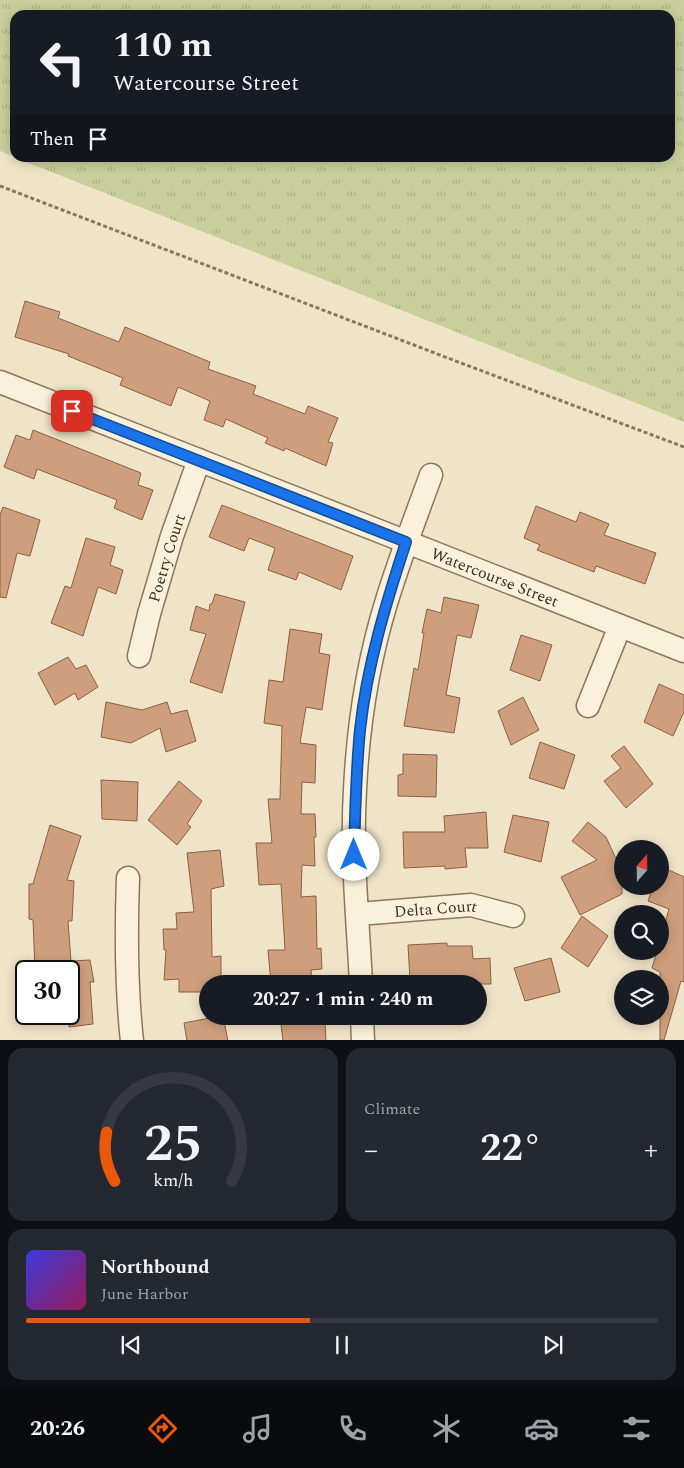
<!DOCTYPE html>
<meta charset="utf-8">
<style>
body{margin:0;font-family:Spectral,serif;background:#242831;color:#f1f3f6;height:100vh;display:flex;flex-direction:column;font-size:19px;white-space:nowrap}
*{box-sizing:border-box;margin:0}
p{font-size:16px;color:#9ea1a6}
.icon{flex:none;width:28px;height:28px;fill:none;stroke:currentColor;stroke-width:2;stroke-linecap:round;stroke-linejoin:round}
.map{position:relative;height:1040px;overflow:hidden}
.details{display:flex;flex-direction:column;gap:8px;padding:8px;background:#0d0f14;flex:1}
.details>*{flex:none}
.banner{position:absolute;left:10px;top:10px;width:665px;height:152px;border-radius:15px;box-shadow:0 2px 12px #0003;background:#171b24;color:#f1f3f6;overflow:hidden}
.needle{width:32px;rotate:20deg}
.controls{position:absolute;left:614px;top:840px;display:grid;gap:10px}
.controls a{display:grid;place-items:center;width:55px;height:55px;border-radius:50%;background:#171b24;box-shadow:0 2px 12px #0003;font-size:25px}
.speed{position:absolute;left:15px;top:960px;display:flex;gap:10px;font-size:25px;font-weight:700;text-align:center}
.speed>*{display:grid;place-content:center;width:65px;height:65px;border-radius:50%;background:#171b24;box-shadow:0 2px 12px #0003;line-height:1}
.speed .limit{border:2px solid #111;border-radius:8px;background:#fff;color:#111}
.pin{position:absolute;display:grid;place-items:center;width:42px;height:42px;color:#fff;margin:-21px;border-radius:10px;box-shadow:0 2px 8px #0006}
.me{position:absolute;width:55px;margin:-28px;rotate:0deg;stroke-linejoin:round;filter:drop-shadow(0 0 4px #0008)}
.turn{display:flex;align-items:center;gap:18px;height:105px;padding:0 20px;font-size:22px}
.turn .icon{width:65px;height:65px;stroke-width:2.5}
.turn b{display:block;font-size:35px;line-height:42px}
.then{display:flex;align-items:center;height:48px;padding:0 20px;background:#0003;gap:10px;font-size:19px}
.big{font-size:38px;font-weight:700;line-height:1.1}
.details .tile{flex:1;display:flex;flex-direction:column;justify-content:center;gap:8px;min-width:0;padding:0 18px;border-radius:15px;background:#242831}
.details .dial{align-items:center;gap:0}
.dial svg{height:130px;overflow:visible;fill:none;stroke:#363941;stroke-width:7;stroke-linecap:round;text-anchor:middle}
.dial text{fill:#f1f3f6;stroke:none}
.song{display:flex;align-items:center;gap:15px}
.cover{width:60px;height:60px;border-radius:8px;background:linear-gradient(135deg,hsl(240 70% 55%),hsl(330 70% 35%))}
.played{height:5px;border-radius:2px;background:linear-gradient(90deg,#ea580c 45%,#363941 45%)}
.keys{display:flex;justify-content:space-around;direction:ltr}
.heat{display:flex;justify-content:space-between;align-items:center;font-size:28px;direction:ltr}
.details .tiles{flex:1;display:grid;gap:8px;grid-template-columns:1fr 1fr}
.tile:last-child{grid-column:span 2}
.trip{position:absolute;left:199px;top:975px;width:288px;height:50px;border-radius:25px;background:#171b24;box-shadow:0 2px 12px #0003;font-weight:700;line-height:50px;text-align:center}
.tabs{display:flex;height:80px;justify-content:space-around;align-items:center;background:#090b0e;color:#9ea1a6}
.tabs .icon{width:35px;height:35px}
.tabs .selected{color:#ea580c}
.tabs b{font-size:22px;color:#f1f3f6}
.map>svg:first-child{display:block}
.grass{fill:url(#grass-tufts)}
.building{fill:#cf9f7d;stroke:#8d5f41}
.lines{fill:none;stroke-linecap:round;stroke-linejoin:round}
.minor-casing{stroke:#8d765c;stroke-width:25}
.path{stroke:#8d765c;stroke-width:3;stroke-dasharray:4 2.5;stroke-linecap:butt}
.minor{stroke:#faf1dc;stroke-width:22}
.route-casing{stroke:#114b97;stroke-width:12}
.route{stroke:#1a73e8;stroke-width:9}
.labels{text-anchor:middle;stroke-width:5;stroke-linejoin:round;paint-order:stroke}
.street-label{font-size:16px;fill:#3d2e20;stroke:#f7eed8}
</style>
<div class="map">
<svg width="684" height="1041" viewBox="0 0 684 1041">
<defs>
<pattern id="grass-tufts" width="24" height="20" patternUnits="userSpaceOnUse" patternTransform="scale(1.25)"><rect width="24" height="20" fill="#c9cf9b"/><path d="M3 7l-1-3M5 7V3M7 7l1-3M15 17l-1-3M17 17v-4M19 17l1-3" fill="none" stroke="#aeb285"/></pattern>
</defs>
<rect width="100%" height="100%" fill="#f0e4c8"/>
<!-- grass -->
<polygon class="grass" points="0,0 684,0 684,422 16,158 670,158 670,15 15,15 15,157 0,151"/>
<!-- building -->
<g class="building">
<polygon points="25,301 60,312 58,318 119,342 125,327 210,362 208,369 256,386 253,394 305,414 308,406 338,418 328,442 333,443 326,466 285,448 284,451 265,443 268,438 226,419 223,427 204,420 210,401 178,387 171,406 120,385 123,378 68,356 69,354 15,337"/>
<polygon points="33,430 141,473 138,485 153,490 142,520 114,508 117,500 37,469 34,479 4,467 16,435 30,440"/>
<polygon points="222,505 353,556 341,590 299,572 296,580 268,570 275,548 249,538 244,551 209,537"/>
<polygon points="536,506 576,522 580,512 609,524 604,535 656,553 645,584 596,566 594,572 537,550 540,545 524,538"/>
<polygon points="3,507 40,520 30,556 17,553 6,598 0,597 0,515"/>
<polygon points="86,538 115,547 110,565 123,570 116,594 98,587 83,636 51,623 65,586 71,588"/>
<polygon points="215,594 245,602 222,693 190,682 206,634 190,630 196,606 209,611 210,604 212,604"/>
<polygon points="444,597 479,605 471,638 457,635 446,695 460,698 454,733 404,726 414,668 418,670 424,633 422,633 427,609 441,613"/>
<polygon points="290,629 322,634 319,653 330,655 322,710 306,707 300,743 316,745 315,783 302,782 301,814 315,814 316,837 314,837 315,866 302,865 301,897 316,896 317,949 321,948 322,969 311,970 312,984 271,984 268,950 285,950 281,884 259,885 256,843 272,843 268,799 280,799 282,726 264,723 269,680 283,682"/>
<polygon points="521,635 552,645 540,681 510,670"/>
<polygon points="68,657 76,669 86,665 98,687 78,700 75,693 55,705 38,673"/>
<polygon points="659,684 684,695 684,712 673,736 644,722"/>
<polygon points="523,697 539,730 511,745 498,711"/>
<polygon points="106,702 142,710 167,702 171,714 187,710 196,741 166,752 160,728 131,743 101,737"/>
<polygon points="540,742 575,755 564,789 529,778"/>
<polygon points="624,746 653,784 626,808 604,781 621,768 611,756"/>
<polygon points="403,754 437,755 436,797 398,796 398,775 403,774"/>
<polygon points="101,780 138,782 137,821 102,819"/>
<polygon points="179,781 202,801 187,824 191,827 177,845 148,820"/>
<polygon points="486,812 488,848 465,848 467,867 445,869 445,866 404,868 403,832 445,832 444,816"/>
<polygon points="513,815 549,822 541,862 504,852"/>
<polygon points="588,822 606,837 622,872 622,894 580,915 561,877 597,860 572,841"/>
<polygon points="50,825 81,836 67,880 74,881 72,921 68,921 71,961 90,960 94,982 90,982 93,1024 69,1027 69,971 35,971 33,920 29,919 29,884 33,884"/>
<polygon points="220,850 224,886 211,889 212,957 221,956 221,984 208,984 208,992 179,992 179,979 164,980 166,950 164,950 163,929 177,929 176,913 194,912 187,853"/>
<polygon points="660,866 684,877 684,982 681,981 664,1040 660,1040 660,972 652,968 657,951 660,951 660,940 669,909 648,901 653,886 660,886"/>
<polygon points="582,916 608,936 588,967 561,948"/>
<polygon points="447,943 447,946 472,946 473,959 490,958 491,984 459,984 459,979 410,980 408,945"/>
<polygon points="551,958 560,992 525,1001 514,968"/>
<polygon points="220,1016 223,1016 228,1041 187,1041 184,1023"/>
<polygon points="280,1016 311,1016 311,1022 325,1023 326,1041 283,1041"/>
</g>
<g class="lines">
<defs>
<g id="minor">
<path id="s1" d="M0,382L684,651"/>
<path id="s2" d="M139,656L149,614L172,536L199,460"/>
<polyline points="588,706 620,626"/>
<path d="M128,878C126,932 126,986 132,1041"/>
<path id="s3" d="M358,914L471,905L513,916"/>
<path d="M361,984C358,920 351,855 355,790C358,727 368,661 387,600C400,558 416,516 431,475"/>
<polyline points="362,1016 363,1041"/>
</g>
</defs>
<!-- minor casing -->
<use href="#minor" class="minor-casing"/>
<!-- path -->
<polyline class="path" points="0,186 453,360 684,447"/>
<!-- minor -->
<use href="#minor" class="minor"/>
</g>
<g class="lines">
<defs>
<path id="route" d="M72,411L406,542C386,603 367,665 360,730C356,771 355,813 354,855"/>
</defs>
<!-- route casing -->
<use href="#route" class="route-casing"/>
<!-- route -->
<use href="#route" class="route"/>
</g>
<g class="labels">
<!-- street labels -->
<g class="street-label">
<text dy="6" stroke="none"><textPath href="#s2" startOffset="102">Poetry Court</textPath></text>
<text dy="6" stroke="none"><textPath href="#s1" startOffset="532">Watercourse Street</textPath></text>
<text dy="6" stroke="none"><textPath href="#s3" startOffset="78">Delta Court</textPath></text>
</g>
</g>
</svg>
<div class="controls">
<a><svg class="needle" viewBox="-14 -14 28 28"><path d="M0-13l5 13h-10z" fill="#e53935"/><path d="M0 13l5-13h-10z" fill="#9ea1a6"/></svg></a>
<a><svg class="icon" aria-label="search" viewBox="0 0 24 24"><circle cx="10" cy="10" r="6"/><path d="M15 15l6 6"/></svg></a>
<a><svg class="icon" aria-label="layers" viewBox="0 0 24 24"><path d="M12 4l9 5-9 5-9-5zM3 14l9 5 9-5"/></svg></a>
</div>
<div class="speed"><div class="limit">30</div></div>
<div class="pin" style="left:72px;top:411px;background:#d93025"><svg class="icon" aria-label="arrive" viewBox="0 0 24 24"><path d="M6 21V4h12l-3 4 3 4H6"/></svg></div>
<svg class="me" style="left:354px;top:855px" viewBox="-20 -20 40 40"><circle r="19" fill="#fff"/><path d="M0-13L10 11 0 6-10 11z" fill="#1a73e8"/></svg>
<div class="trip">20:27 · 1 min · 240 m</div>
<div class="banner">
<div class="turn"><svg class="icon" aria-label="left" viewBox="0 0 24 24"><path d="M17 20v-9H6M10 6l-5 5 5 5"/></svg><div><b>110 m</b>Watercourse Street</div></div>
<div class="then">Then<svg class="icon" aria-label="arrive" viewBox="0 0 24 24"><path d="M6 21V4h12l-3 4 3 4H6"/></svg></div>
</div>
</div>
<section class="details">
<div class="tiles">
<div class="tile dial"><svg viewBox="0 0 100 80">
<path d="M14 69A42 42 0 1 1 86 69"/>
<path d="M14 69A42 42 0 0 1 9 39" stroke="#ea580c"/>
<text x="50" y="56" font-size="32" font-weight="700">25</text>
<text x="50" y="72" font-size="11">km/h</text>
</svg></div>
<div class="tile"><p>Climate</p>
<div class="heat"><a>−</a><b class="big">22°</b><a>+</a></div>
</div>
<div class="tile">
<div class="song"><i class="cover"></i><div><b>Northbound</b><p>June Harbor</p></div></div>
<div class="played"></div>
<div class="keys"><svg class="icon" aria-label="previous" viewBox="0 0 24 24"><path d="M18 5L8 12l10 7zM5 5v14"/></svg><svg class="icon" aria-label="pause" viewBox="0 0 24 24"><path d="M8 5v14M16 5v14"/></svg><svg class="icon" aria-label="next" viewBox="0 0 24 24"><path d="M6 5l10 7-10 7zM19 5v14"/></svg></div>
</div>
</div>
</section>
<nav class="tabs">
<b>20:26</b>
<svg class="icon selected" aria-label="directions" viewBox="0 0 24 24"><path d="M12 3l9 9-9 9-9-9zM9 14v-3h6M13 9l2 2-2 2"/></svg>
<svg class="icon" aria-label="music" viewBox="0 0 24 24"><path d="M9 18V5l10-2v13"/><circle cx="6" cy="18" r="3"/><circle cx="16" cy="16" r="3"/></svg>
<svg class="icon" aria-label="phone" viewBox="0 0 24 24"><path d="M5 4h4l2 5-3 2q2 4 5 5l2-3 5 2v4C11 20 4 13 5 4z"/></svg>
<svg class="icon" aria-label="climate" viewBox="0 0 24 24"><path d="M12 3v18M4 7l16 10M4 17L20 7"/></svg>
<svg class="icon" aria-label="car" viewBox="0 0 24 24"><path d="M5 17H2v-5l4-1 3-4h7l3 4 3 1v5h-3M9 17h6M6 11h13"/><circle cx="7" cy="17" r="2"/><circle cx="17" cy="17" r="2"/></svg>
<svg class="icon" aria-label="filters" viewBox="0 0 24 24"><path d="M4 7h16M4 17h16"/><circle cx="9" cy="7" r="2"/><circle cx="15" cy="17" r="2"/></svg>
</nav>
